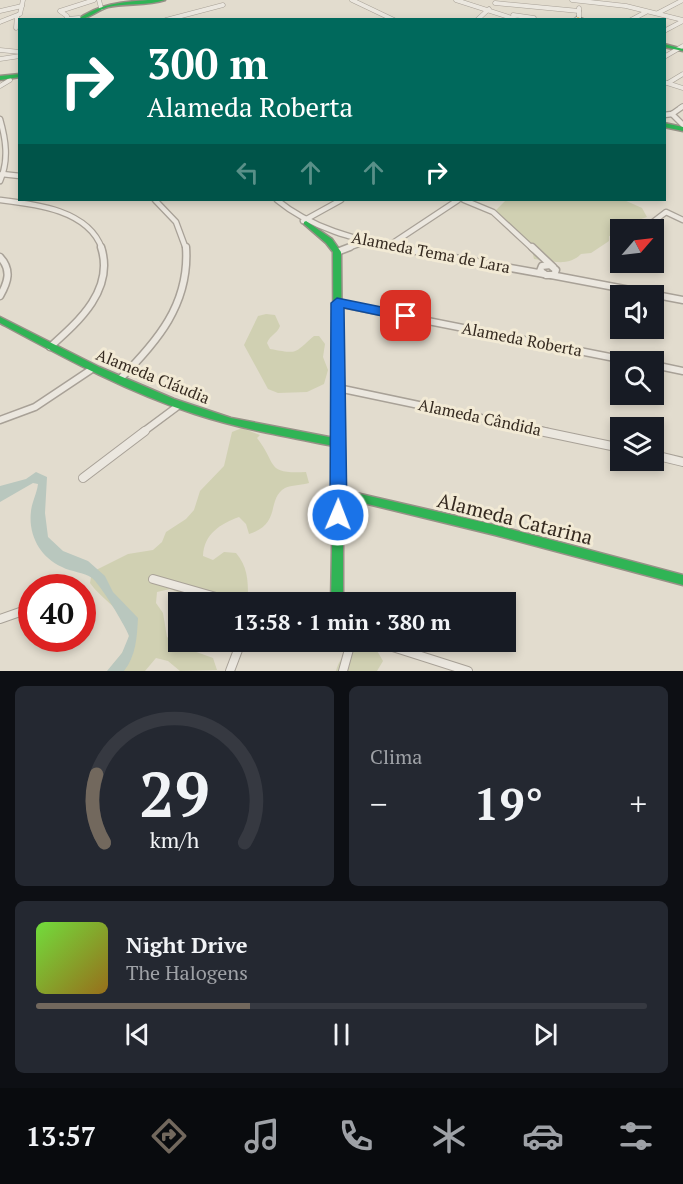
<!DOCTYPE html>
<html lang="pt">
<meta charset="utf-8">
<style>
body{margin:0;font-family:"PT Serif",serif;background:#242831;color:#f1f3f6;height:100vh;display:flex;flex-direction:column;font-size:22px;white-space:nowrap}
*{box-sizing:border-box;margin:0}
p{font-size:20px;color:#9ea1a6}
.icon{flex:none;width:33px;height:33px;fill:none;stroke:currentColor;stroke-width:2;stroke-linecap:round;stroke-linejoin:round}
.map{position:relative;height:671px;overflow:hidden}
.details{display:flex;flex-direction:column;gap:15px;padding:15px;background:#0d0f14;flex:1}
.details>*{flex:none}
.top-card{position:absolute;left:18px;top:18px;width:648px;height:183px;border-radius:0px;box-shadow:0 3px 9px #0003;background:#00695c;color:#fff;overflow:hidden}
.needle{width:39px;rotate:62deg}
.tools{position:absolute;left:610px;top:219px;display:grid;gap:12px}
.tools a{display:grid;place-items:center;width:54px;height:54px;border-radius:0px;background:#171b24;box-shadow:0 3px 9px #0003;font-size:30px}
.speed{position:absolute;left:18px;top:574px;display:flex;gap:12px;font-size:30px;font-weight:700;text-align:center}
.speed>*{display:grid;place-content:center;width:78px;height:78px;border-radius:50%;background:#171b24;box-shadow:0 3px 9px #0003;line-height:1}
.speed .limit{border:9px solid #d22;background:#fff;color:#111}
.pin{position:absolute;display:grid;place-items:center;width:51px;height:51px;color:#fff;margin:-26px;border-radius:12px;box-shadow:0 3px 9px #0006}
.me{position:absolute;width:66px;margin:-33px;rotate:1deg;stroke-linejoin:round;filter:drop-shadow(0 0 4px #0008)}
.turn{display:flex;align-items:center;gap:21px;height:126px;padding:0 30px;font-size:27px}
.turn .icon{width:78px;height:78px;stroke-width:2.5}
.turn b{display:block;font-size:42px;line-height:51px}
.lanes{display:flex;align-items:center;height:57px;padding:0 30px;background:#0003;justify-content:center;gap:30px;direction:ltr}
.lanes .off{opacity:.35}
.big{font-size:45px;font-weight:700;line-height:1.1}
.details .tile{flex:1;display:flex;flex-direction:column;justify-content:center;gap:9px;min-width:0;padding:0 21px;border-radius:9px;background:#242831}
.details .dial{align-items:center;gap:0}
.dial svg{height:156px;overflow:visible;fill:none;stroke:#363941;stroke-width:7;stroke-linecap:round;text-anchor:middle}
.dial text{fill:#f1f3f6;stroke:none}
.song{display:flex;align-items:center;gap:18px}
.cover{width:72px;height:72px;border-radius:9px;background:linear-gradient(135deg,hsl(100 70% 55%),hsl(40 70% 35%))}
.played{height:6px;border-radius:3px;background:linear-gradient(90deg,#72685d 35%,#363941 35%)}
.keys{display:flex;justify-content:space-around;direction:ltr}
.heat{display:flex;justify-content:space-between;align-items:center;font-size:33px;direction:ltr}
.details .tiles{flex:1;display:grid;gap:15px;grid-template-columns:1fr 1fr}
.tile:last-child{grid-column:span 2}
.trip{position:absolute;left:168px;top:592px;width:348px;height:60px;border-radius:0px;background:#171b24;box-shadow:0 3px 9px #0003;font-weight:700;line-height:60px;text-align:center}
.menu{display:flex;height:96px;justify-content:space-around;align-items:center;background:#090b0e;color:#9ea1a6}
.menu .icon{width:42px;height:42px}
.menu .current{color:#72685d}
.menu b{font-size:27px;color:#f1f3f6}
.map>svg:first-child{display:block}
.green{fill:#d0d0b2}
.water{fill:#b9c7be}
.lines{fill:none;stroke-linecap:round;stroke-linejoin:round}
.street-far3-casing{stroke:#a8a197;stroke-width:5}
.street-far2-casing{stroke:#a8a197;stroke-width:7}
.street-far1-casing{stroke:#a8a197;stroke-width:9}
.street-casing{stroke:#a8a197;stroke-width:10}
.fast-casing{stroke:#979187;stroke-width:3}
.slow-casing{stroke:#979187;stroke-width:3}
.street-far3{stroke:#ebe7df;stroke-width:4}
.street-far2{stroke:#ebe7df;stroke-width:4.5}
.street-far1{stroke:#ebe7df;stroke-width:6}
.street{stroke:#ebe7df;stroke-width:8}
.fast{fill:#30b455;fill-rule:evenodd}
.slow{fill:#ff9f0a;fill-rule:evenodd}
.route{fill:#1a73e8;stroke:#114b97;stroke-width:1.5}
.labels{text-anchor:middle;stroke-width:6;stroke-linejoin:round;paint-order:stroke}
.street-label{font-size:16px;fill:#352a20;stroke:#f2ead5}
.near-street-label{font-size:20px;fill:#352a20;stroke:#f2ead5}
</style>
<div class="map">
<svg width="683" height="671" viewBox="0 0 683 671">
<rect width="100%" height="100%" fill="#e2dcce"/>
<!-- green -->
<g class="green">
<path d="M506,200H624L642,208L647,217L641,219L635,229L621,230V237L609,236V241L591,253L581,254C568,267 552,261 534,259L532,250L515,236L508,223L495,211Z"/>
<path d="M266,314L275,315L280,326C277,334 270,335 267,343L270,349C299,354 293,354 314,336H319L325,344L323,357L328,370L324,384L307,392L278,393L268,389L244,345L258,316Z"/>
<path d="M242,428L260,435L257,438C278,465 265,474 306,472L309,483C302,485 291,485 285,488C266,499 282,524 249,534L246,524L239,517C220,524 204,534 203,556L213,560L224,552L236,553C249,568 248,584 248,603H206L170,589L157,592L156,603L163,613L167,637L177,645L213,658L217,670L180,671L168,661L156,658L145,671H108C113,663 121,656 125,648C141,620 104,603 90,583L92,572L128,554L153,550L162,542L166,532L186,519L194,510L200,491L224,466L232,432Z"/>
<path d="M363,648L376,649L383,661L377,671H336C340,656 348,651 363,648Z"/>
</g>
<!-- water -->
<path class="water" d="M36,472L47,477L45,513L48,537L63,551L88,561L105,576L113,592L138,618C137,637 136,656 124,671H107L122,653L129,636C125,625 100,584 92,578C84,572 71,572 62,567C40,557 28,535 31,511C32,502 37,493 38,484L33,483L0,502V486L26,479Z"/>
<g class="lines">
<defs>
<g id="street-far3">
<polyline points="99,0 101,8"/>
<polyline points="352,0 394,20"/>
<polyline points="456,0 518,20"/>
<polyline points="572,0 626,6 683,20"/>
<polyline points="495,3 579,11"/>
<polyline points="0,11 22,6"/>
<polyline points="658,13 683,0"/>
<polyline points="513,15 534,18 533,20"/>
<polyline points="67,19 79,18"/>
<polyline points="67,20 67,16 60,11 94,0"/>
<polyline points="166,20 223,5"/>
<polyline points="477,20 489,9"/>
<polyline points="575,20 579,18 579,8"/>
<polyline points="631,20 646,12"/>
<polyline points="0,22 20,14 23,0"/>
<polyline points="16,28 17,16"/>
<polyline points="664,31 683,21"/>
<polyline points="0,50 20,52"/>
<polyline points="664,57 683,46"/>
<polyline points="0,59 20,56"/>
<polyline points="664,82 683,88"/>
<polyline points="668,83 683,74"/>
<polyline points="0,86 10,80"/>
<polyline points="680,108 683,106"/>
</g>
<g id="street-far2">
<polyline points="672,114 683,125"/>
<polyline points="664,115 672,114 682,107"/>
<path d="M0,119C6,140 9,160 0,181"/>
<polyline points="2,174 20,176"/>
<path d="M0,200C35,204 89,210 102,249"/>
<polyline points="155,200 176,222 186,249"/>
<path d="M277,200C312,229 356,239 399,249"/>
<polyline points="464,200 493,212 533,249"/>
<polyline points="303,221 341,200"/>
<polyline points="649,225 666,212 683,220"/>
<polyline points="387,247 458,200"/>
<polyline points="345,249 365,242"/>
</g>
<g id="street-far1">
<polyline points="393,247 544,274"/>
<polyline points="532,247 553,267"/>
<polyline points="337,252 350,247"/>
<path d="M0,257C12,270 8,282 0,296"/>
<polygon points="550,265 556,270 554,275 546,275 540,271 542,266"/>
<polyline points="551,275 683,300"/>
<polyline points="337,303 635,362"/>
<path d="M50,347C78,322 115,290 101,247"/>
<polyline points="654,365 683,371"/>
<path d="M119,380C157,342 190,304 186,247"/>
<polyline points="338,388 547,432"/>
<polyline points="0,420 35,407 92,369"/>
<polyline points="143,432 178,406"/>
</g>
<g id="street">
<polyline points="540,431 621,448"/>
<polyline points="654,455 683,462"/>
<polyline points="83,478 145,431"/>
<polyline points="153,579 237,603"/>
<polyline points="0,619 20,612 32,618"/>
<polyline points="377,642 468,671"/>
<polyline points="230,671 241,642"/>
<polyline points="343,671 351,642"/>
</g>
<g id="fast">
<path d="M148,0H165C148,6 126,3 108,7C98,10 86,20 77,20C98,4 122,2 148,0Z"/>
<polygon points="664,44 683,49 683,51 664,47"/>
<polygon points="20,74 20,77 0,80 0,76"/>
<polygon points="664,123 683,127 683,131 664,127"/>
<path d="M306,221L332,239L341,252L343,490L495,525L683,575V585L495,535L343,498V603H331L334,446C288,437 241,429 195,414C127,392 63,357 0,323V317L99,367L174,399L231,418L334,438L333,252L326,243L304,224V222Z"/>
</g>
<polygon id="slow" points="577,17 585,20 579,20"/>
</defs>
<!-- street-far3 casing -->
<use href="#street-far3" class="street-far3-casing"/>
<!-- street-far2 casing -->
<use href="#street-far2" class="street-far2-casing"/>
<!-- street-far1 casing -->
<use href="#street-far1" class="street-far1-casing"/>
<!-- street casing -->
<use href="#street" class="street-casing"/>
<!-- fast casing -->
<use href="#fast" class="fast-casing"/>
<!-- slow casing -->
<use href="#slow" class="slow-casing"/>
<!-- street-far3 -->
<use href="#street-far3" class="street-far3"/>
<!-- street-far2 -->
<use href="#street-far2" class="street-far2"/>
<!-- street-far1 -->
<use href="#street-far1" class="street-far1"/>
<!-- street -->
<use href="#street" class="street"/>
<!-- fast -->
<use href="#fast" class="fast"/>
<!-- slow -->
<use href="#slow" class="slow"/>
</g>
<!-- route -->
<polygon class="route" points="337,298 406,312 413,316 406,321 344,308 347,515 344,520 338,522 332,520 330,515 331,303"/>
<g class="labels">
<!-- street labels -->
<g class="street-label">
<text transform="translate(431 252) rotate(11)" y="6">Alameda Tema de Lara</text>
<text transform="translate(522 339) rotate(11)" y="6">Alameda Roberta</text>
<text transform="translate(153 376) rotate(22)" y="6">Alameda Cláudia</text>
<text transform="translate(480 417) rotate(12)" y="6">Alameda Cândida</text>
</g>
<!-- near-street labels -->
<g class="near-street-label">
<text transform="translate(515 519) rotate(14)" y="7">Alameda Catarina</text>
</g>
</g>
</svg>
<div class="tools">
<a><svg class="needle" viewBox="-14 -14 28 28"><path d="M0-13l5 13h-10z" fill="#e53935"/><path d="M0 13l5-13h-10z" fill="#9ea1a6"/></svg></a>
<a><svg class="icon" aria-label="sound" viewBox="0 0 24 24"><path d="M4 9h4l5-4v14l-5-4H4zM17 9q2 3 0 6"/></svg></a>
<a><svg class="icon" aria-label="search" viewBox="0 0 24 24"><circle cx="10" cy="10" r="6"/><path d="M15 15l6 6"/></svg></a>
<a><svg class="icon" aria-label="layers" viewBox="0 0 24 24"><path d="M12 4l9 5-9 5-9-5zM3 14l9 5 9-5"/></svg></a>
</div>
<div class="speed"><div class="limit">40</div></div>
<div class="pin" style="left:406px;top:316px;background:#d93025"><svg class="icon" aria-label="arrive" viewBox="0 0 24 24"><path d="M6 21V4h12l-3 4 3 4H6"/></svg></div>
<svg class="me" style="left:338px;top:515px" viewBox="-20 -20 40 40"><circle r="17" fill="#1a73e8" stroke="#fff" stroke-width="3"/><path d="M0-11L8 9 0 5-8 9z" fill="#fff"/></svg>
<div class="trip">13:58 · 1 min · 380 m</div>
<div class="top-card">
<div class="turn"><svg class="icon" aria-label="right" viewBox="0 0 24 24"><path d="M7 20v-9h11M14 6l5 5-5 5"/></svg><div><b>300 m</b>Alameda Roberta</div></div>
<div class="lanes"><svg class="icon off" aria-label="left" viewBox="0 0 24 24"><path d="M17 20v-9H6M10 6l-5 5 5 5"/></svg><svg class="icon off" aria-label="ahead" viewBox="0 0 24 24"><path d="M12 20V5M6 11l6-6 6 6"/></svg><svg class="icon off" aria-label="ahead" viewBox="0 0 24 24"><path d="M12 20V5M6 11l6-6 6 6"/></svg><svg class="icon" aria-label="right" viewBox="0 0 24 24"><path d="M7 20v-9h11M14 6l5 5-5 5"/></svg></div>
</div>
</div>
<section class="details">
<div class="tiles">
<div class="tile dial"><svg viewBox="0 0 100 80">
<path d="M14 69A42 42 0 1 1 86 69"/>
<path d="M14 69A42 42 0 0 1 10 34" stroke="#72685d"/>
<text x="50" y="56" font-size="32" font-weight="700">29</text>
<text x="50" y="72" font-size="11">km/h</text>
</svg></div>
<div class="tile"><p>Clima</p>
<div class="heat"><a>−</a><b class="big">19°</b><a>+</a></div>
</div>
<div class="tile">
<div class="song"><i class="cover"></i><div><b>Night Drive</b><p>The Halogens</p></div></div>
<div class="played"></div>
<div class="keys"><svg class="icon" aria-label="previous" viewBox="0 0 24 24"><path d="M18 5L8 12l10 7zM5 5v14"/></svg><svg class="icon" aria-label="pause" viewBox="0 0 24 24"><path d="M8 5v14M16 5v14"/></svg><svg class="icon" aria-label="next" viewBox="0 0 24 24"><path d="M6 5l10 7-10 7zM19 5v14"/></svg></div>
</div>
</div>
</section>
<nav class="menu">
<b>13:57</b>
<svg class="icon current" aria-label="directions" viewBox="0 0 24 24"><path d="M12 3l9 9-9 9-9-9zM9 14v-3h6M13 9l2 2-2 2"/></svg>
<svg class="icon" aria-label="music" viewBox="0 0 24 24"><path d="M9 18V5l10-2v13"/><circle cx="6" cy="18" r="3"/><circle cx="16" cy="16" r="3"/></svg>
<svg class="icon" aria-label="phone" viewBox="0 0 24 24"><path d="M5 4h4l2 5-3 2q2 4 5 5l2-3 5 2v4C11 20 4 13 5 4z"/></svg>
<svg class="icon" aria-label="climate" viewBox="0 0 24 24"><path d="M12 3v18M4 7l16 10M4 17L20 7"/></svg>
<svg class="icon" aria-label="car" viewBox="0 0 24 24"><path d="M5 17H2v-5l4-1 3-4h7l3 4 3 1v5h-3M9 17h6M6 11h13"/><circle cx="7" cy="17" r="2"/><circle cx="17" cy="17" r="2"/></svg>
<svg class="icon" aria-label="filters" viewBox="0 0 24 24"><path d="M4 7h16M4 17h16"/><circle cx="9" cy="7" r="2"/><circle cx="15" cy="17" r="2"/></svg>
</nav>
